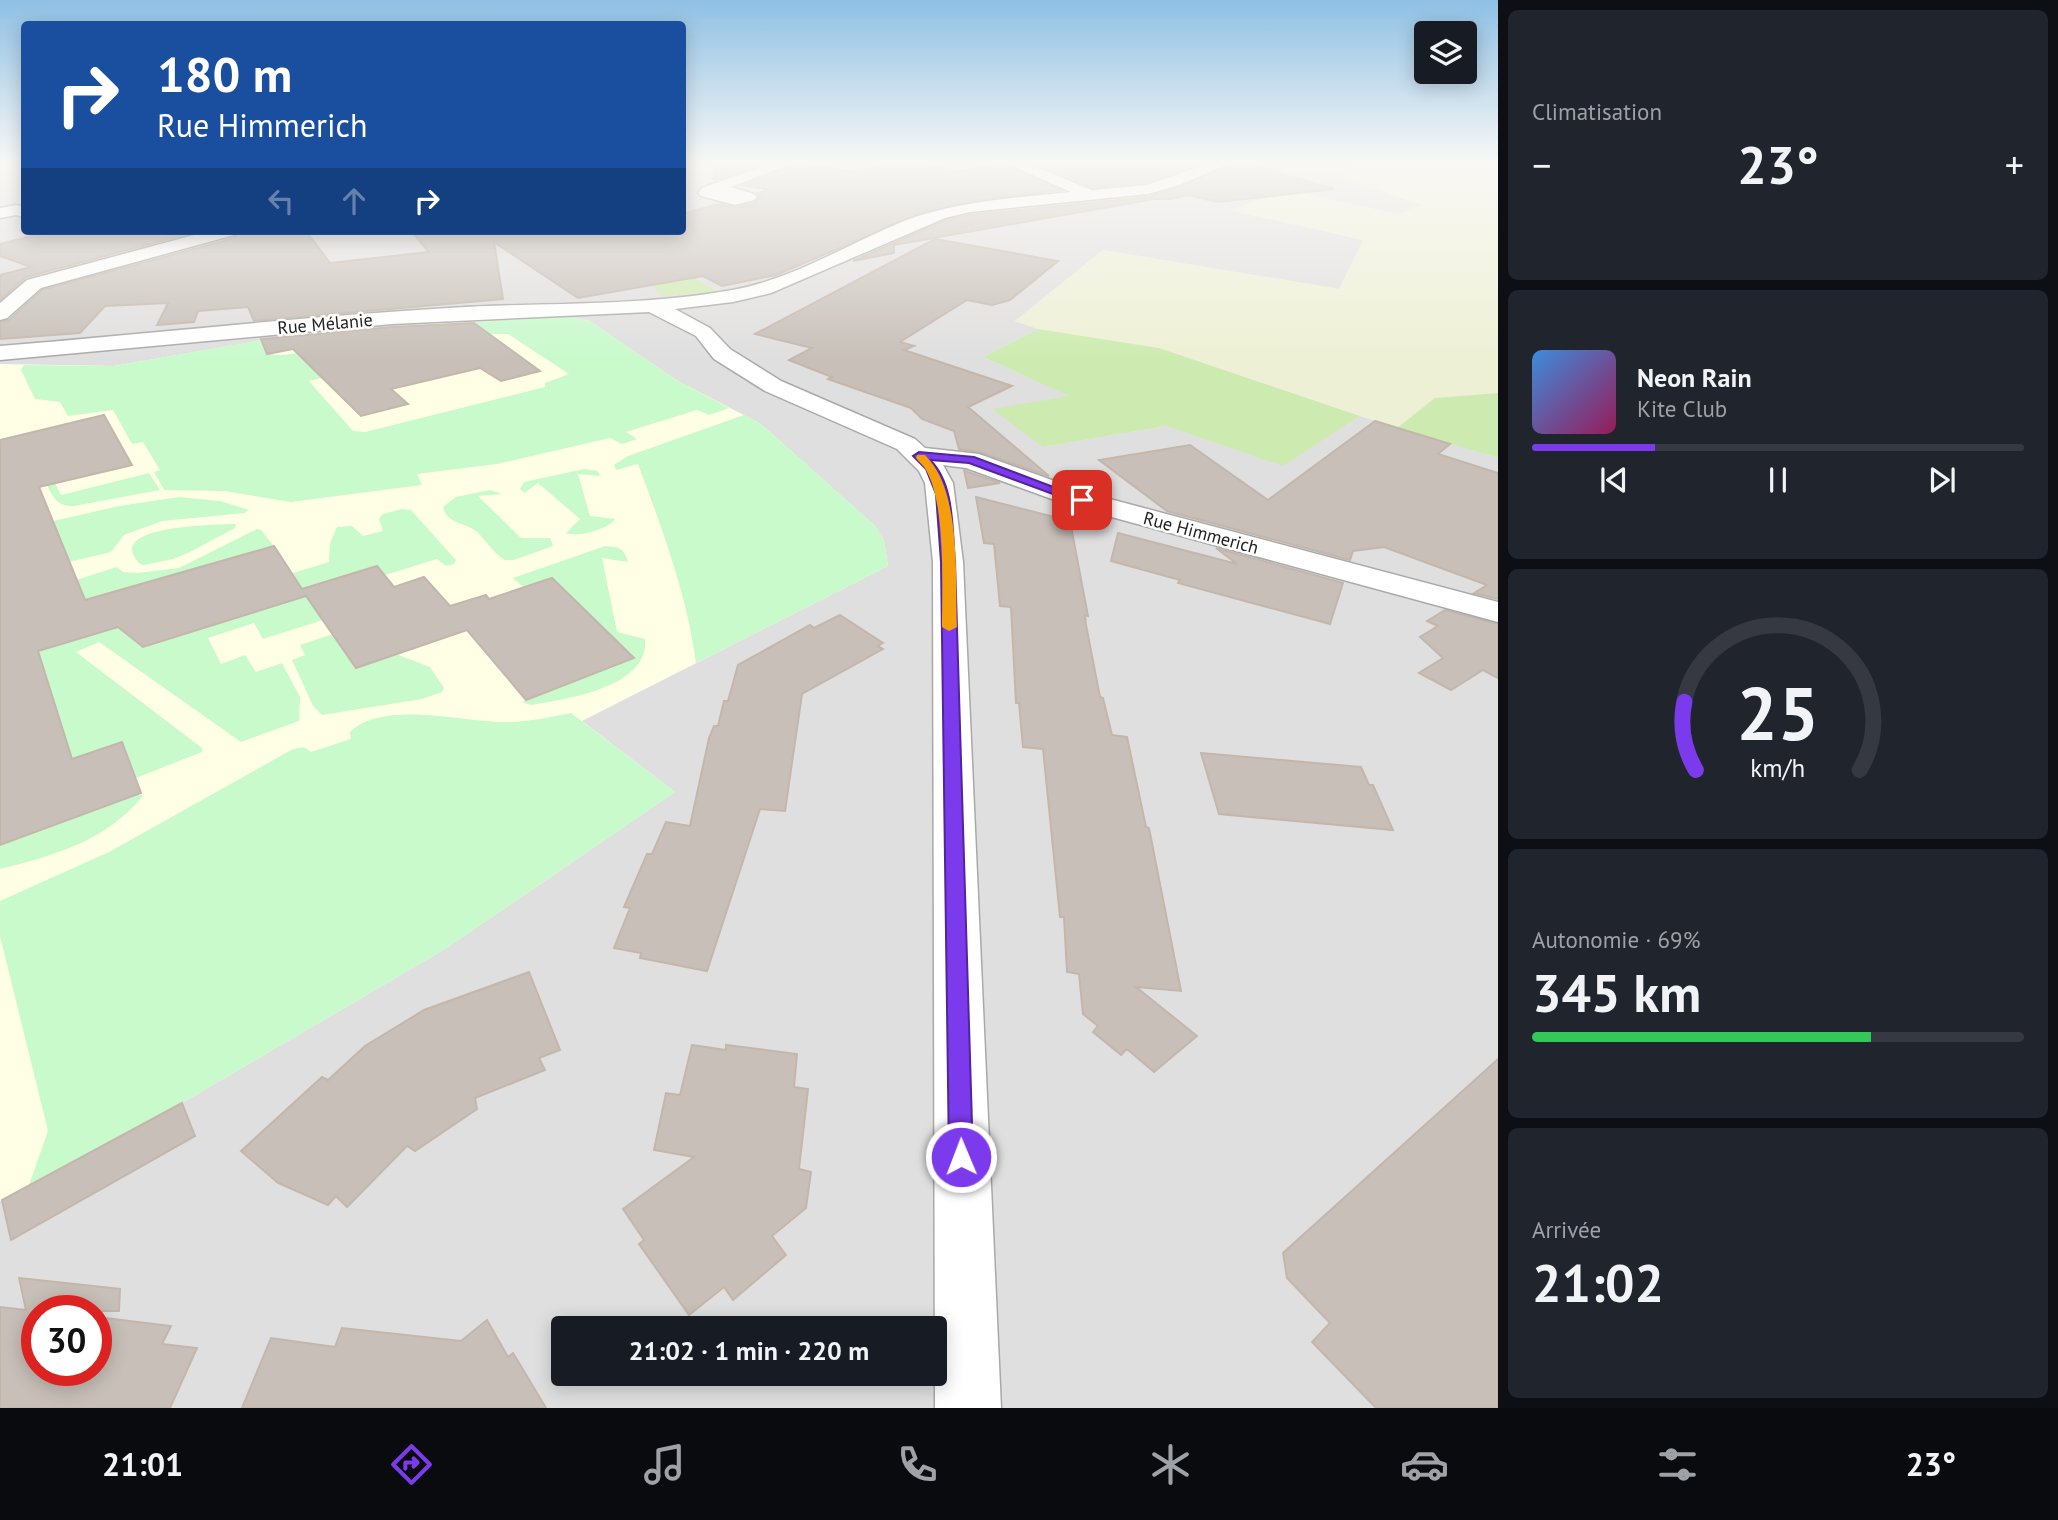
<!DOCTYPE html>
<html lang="fr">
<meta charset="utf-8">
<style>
body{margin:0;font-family:"PT Sans",sans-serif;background:#20242c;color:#f1f3f6;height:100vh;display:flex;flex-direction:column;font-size:26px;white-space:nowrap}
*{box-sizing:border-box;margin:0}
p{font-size:23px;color:#9ea1a6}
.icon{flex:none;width:38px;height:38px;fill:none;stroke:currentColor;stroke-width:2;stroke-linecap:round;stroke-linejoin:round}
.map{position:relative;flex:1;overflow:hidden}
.sheet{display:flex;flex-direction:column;gap:10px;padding:10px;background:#0d0f14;width:560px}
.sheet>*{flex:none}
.top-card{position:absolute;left:21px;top:21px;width:665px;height:214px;border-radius:7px;box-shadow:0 4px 18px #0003;background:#1a4fa0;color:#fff;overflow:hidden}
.tools{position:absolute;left:1414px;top:21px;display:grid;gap:14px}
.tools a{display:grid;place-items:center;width:63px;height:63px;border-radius:7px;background:#171b24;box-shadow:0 4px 18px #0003;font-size:35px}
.speed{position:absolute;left:21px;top:1295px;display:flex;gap:14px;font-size:35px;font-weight:700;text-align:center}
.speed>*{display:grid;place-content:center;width:91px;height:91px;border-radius:50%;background:#171b24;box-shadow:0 4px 18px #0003;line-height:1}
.speed .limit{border:10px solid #d22;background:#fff;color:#111}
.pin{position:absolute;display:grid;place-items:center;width:60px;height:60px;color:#fff;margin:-30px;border-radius:14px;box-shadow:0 4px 10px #0006}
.me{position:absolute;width:77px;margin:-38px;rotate:359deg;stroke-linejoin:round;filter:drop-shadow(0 0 5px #0008)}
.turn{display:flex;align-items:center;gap:24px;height:147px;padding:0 21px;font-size:32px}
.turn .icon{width:91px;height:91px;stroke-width:2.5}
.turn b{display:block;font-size:49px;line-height:60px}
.lanes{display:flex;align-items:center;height:66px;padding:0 21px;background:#0003;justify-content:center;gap:35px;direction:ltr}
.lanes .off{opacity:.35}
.big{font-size:52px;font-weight:600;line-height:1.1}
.sheet .widget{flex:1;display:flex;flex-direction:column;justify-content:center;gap:10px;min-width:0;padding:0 24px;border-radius:10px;background:#20242c}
.sheet .dial{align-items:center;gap:0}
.dial svg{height:182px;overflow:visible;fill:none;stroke:#363941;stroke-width:7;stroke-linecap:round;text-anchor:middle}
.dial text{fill:#f1f3f6;stroke:none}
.song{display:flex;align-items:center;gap:21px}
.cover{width:84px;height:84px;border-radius:10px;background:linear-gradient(135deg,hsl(210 70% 55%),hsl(330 70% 35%))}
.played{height:7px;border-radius:4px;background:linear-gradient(90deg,#7c3aed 25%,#363941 25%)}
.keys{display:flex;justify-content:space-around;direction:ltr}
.heat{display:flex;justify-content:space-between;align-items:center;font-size:38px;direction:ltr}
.charge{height:10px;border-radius:5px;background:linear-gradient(90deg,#34c759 69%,#363941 0)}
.trip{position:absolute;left:551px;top:1316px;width:396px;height:70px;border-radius:7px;background:#171b24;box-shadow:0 4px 18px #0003;font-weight:600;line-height:70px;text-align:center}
.dock{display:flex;height:112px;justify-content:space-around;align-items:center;background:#090b0e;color:#9ea1a6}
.dock .icon{width:49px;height:49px}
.dock .current{color:#7c3aed}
.dock b{font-size:32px;color:#f1f3f6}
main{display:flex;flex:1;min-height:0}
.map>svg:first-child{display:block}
.residential{fill:#e0dfdf;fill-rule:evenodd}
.education{fill:#ffffe5}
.farmland{fill:#eef0d5}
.grass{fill:#cdebb0}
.park{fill:#c8facc}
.building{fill:#c7bfb8;stroke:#c4b6ab;stroke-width:2}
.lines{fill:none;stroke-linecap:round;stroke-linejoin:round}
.minor-casing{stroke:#a9a9a9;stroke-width:3}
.minor{fill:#fff;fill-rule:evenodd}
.route{fill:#7c3aed;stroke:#51269a;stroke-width:2}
.slow{fill:#f59e0b}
.labels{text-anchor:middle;stroke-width:5;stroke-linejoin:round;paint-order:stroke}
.far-street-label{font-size:18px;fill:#222;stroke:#fff}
</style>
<main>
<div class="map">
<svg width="1498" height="1408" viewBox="0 0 1498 1408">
<rect width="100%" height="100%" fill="#f2efe9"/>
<!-- residential -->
<path class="residential" d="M0,163H24V231H551L685,274L683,163H1360L1344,178L1424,205L1397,214L1287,190L1232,211L1364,240L1339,289L1103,250L1015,321L1038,329L983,357L1070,396L1043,447L1166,426L1283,465L1360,416L1498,458V1408H0ZM37,1311H96V1370H37ZM564,1328H934V1374H564Z"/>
<!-- education -->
<polygon class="education" points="566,317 590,321 676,380 761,424 875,526 884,541 888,566 582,721 675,792 445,949 182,1103 0,1201 0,364 114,366 286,336 448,322"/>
<!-- farmland -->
<polygon class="farmland" points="1360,163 1476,163 1498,167 1498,393 1435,398 1397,428 1159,348 1038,329 1015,321 1103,250 1339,289 1363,240 1230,210 1287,190 1397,214 1422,205 1343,179"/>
<!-- grass -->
<g class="grass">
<polygon points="686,274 720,292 662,296 646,280"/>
<polygon points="1038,329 1159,348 1360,416 1283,466 1166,426 1043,447 992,409 1069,396 983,357"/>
<polygon points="1498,393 1498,458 1397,428 1435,398"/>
</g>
<!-- park -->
<g class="park">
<polygon points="566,317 590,321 676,380 729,408 709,415 697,410 626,432 637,439 622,444 610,438 497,464 417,474 422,485 291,502 224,491 164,490 154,472 160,470 143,442 132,444 113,410 68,416 60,402 35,399 21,370 24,365 114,366 261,340 267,354 282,355 347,347 403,359 309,381 353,431 365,432 545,387 545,383 569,374 508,334 397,336 386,327"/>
<path d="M744,415L761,424L875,526L884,541L888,566L696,663C687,594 662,529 638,464L616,470L614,465L628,456Z"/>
<path d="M584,469L597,471L601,476L578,474L590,516L615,519C609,529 577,538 566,533L580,519L538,483L524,493L520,489L524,482Z"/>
<path d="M149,473L160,490L74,506C57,506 54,499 47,485L55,483L61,495Z"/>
<path d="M490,490L502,494L478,496L521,538H550L553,546L514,560H505C492,553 485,537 473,529C461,522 447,523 443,507L456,497Z"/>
<polygon points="179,497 220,501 249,510 244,513 162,521 124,535 111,552 69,562 23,528 119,506"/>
<polygon points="402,509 411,510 456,560 454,564 446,566 437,559 385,575 377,566 153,635 270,585 295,578 293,573 329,562 330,543 337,527 352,526 363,536 383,531 379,519 383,514"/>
<path d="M233,524H236L235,528L190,552L173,559L144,565L140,564C137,560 132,555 132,550C132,525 215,525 233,524Z"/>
<polygon points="257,529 261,530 274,546 85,600 76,580 117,567 123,572 137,573 179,568"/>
<path d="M605,546C619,547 624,548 628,562L602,558L617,632L645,639C650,687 567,699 531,705L522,702L633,658L553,578L523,587L513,578Z"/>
<polygon points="368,576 323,620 263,639 254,623 208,638 221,664 245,655 256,672 282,663 300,697 299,721 241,742 99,642 76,652 202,748 202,752 136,778 122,742 71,760 38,651 118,627"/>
<polygon points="333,634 356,668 396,654 430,667 444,688 442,692 422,699 322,715 313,706 292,660 305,655 300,645"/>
<path d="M571,713L675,792L445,949L182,1103L29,1185L48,1131L0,936V901L109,852L293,749L304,747L311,752L351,739L350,732C384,699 465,723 507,722C529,722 550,717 571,713Z"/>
<path d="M139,794L143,796C106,841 53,856 0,869V845Z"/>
</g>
<!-- building -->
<g class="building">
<polygon points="715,163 763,163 717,180 713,179"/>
<polygon points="796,163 858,173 890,163 915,163 956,172 1004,163 1061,190 986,199 924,212 776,275 722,286 703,276 578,298 494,242 503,299 254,321 248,307 198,311 194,322 157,325 168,303 105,306 80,333 0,339 0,322 9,320 42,290 235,238 238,231 306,231 330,263 429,252 411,231 682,231 682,214 719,204 736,208 755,203 760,197 757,193 769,190 744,185"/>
<polygon points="1034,163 1201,163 1146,182 1092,187"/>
<polygon points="1233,163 1245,163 1334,189 1218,202 1187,195 1172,199 1154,199 894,245 894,253 853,261 946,220 970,215 1149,197 1180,187"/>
<polygon points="51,231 199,231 26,277 0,300 0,275 31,267 0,256 0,244"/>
<polygon points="935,239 1058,261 1010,300 992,305 967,300 900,342 914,346 904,350 1012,386 968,407 1049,476 980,452 959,449 954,431 922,419 911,408 828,379 832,377 789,360 812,348 755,334"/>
<polygon points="474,323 540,371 501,381 480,368 391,389 408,404 361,416 293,349 267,354 261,339 392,327"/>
<polygon points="104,415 132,465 39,487 85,600 274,546 302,589 377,566 394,587 424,577 450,606 486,595 489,599 552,578 634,658 526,700 467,630 356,668 306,596 143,647 118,627 38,651 72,759 122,742 141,793 0,845 0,440"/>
<polygon points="1375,421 1450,444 1438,454 1498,473 1498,599 1474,593 1487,585 1384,547 1353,551 1350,560 1167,511 1099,460 1190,445 1268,500"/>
<polygon points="964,470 965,471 1000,483 968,488"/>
<polygon points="976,497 1070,521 1088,616 1085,615 1086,625 1100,697 1103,698 1112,735 1127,737 1146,827 1149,828 1181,991 1136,987 1197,1036 1154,1072 1127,1049 1121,1055 1093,1032 1098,1026 1083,1014 1079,974 1067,972 1064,917 1060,917 1043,749 1023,747 1019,703 1016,703 1011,607 1000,606 994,544 984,543"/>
<polygon points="1118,533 1237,564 1216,548 1343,583 1330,624 1178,583 1180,580 1111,561"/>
<polygon points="1445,610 1498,624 1498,678 1483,670 1451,690 1419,673 1443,658 1420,637 1438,626 1427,621"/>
<polygon points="840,615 883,643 878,646 883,649 802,694 785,811 760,809 707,971 640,958 641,953 614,948 630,908 624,907 647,854 652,854 666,822 690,826 709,738 714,726 718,726 724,701 728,701 738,665 810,625 814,628"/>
<polygon points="1201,753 1361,767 1369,785 1373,785 1393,830 1219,814"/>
<polygon points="529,972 560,1050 539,1058 545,1070 475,1098 477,1109 415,1151 407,1146 347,1207 336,1196 328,1205 278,1183 241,1151 322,1077 328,1080 365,1046 424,1010"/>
<polygon points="692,1045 726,1050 726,1045 797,1054 794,1087 808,1089 799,1169 811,1172 806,1208 772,1236 786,1255 733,1300 724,1287 689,1315 639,1244 644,1240 623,1209 694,1157 654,1150 666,1093 680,1095"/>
<polygon points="1498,1059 1498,1408 1376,1408 1312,1342 1330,1323 1287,1278 1283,1253"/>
<polygon points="182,1103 195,1136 11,1240 2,1200"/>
<polygon points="19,1278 120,1289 119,1311 34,1311 37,1311 37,1370 96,1370 96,1317 171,1326 162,1344 197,1348 170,1408 0,1408 0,1307 26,1310"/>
<polygon points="487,1320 508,1357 513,1353 546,1408 242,1408 271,1338 335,1347 342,1328 461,1341"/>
</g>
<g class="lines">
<defs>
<g id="minor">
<polygon points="772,163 794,163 731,187 754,194 757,197 754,200 735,205 701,196 698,193 702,188"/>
<path d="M1006,163H1026L1092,190L1147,185L1210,163H1231L1179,185L1148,194L970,212L945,218L771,293L733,302L675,309L710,328L730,349L781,381L915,439L925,448L979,454L1091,494L1498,602V622L1071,506L966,468L943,465L953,483L963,562L1001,1408H935L933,562L925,483L919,471L897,449L765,391L714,359L696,336L649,312L392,324L0,360V346C149,334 298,317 448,308C542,302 638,307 732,290C794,279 847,244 904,221C958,201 1014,198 1071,192Z"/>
<polygon points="16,205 24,207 24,217 16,215 0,218 0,208"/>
<polygon points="209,231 236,231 234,235 41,288 7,318 0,320 0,303 27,280"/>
</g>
</defs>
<!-- minor casing -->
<use href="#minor" class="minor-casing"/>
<!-- minor -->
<use href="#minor" class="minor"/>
</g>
<!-- sky -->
<linearGradient id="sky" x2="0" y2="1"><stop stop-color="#8fc0e4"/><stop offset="0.45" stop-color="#f9f8f5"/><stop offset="1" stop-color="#f9f8f5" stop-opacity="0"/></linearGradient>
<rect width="1498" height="360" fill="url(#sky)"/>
<!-- route -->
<path class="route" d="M919,452L974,457L1088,500L1077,503L969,463L930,460C955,484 952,530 955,562L973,1157L969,1165L961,1168L952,1165L949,1157L941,562L936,494L926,469L913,456Z"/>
<!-- slow -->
<path class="slow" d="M917,455H925C962,491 955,578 957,627L949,631L942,627C942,586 946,504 926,470C924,466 919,462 916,458Z"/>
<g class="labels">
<!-- far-street labels -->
<g class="far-street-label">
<text transform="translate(325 324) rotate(-5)" y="6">Rue Mélanie</text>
<text transform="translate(1201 533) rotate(15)" y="6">Rue Himmerich</text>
</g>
</g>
</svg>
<div class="tools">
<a><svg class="icon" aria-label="layers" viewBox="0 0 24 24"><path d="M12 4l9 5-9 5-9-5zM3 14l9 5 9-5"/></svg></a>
</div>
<div class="speed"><div class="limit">30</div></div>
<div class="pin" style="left:1082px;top:500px;background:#d93025"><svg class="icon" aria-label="arrive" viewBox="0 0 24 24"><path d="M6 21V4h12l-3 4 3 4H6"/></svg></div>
<svg class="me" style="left:961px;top:1157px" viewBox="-20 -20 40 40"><circle r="17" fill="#7c3aed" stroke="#fff" stroke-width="3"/><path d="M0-11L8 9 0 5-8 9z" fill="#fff"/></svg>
<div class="trip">21:02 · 1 min · 220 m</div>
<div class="top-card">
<div class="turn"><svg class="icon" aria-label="right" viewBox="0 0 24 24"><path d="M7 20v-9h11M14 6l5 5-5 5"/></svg><div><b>180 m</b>Rue Himmerich</div></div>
<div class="lanes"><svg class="icon off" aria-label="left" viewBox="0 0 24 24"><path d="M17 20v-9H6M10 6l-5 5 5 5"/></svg><svg class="icon off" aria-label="ahead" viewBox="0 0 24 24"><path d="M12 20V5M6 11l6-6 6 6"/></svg><svg class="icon" aria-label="right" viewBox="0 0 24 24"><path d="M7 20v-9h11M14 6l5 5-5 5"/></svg></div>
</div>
</div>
<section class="sheet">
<div class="widget"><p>Climatisation</p>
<div class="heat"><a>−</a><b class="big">23°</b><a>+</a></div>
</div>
<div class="widget">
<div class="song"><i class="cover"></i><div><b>Neon Rain</b><p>Kite Club</p></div></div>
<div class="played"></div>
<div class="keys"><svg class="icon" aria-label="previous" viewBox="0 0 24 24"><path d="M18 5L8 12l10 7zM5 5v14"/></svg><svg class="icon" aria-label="pause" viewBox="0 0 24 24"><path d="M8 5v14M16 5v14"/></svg><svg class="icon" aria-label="next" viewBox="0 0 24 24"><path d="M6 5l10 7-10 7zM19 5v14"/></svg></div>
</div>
<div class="widget dial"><svg viewBox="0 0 100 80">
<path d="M14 69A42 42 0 1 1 86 69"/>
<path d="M14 69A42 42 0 0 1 9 39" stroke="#7c3aed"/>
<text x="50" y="56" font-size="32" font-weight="700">25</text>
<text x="50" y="72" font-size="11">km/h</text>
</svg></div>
<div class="widget"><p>Autonomie · 69%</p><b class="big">345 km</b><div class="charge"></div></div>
<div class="widget"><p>Arrivée</p><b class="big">21:02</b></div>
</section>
</main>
<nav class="dock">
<b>21:01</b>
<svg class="icon current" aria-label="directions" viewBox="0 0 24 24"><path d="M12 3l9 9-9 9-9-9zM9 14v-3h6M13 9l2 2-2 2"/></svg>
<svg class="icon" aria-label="music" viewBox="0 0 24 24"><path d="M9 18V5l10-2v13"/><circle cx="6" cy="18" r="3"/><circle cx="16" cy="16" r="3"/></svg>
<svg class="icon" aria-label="phone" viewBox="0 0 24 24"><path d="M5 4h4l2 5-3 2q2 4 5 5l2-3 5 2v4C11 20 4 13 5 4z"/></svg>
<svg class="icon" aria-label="climate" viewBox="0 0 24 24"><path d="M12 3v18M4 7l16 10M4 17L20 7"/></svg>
<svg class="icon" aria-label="car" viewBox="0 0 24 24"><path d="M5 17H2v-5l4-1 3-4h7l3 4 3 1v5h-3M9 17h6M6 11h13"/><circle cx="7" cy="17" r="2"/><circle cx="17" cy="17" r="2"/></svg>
<svg class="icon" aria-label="filters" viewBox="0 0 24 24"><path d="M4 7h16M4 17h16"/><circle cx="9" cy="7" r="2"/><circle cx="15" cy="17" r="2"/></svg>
<b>23°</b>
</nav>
